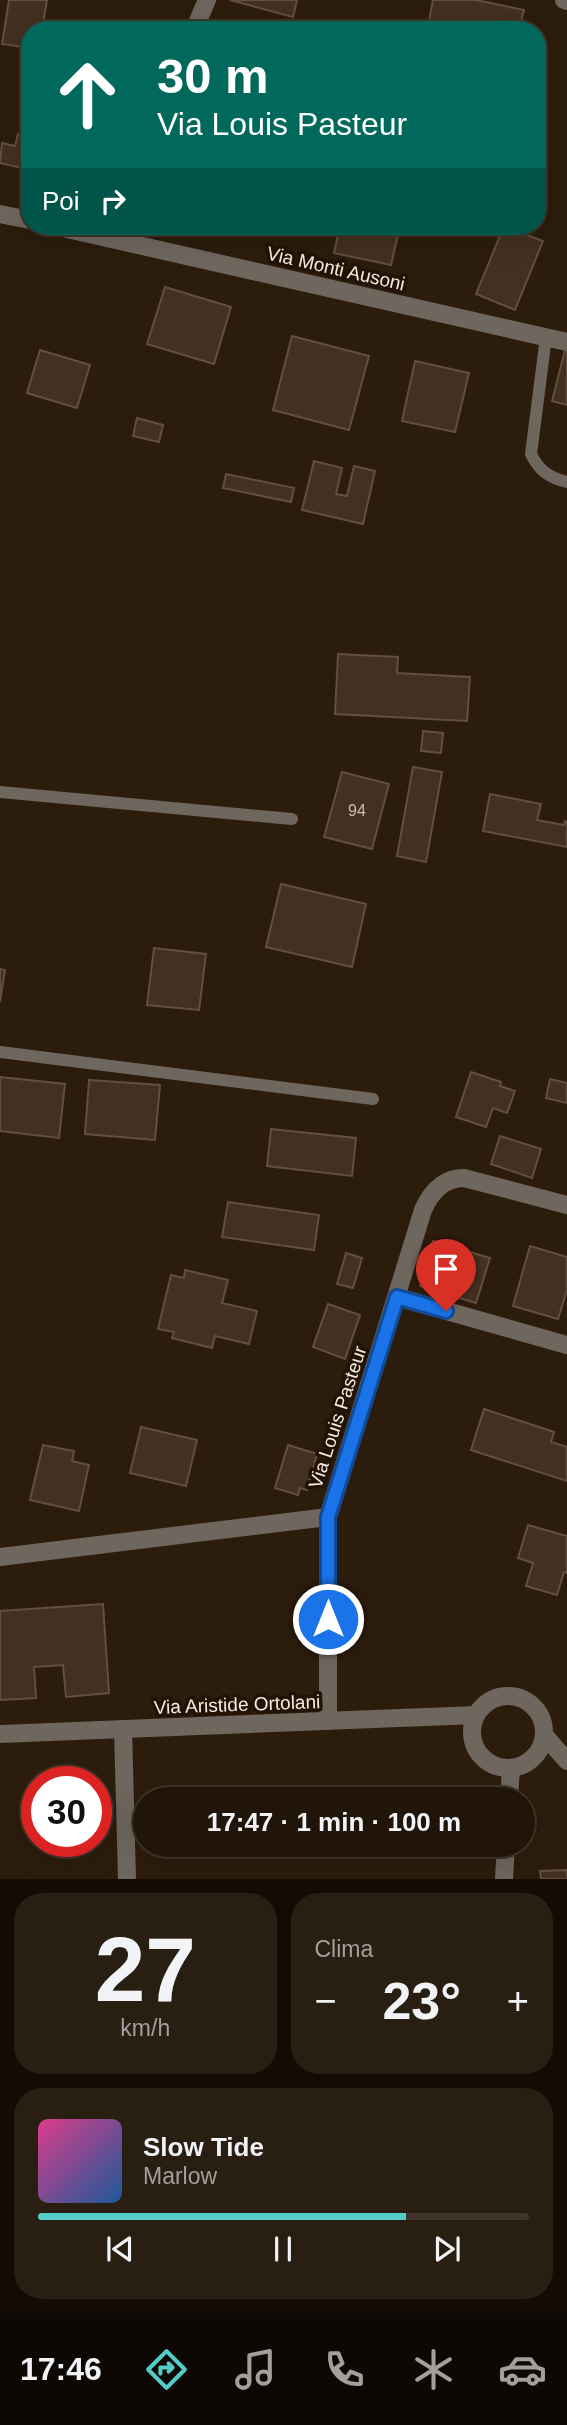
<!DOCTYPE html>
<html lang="it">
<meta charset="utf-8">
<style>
body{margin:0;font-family:Arial,sans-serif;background:#291e12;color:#f1f3f6;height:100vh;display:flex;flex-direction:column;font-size:26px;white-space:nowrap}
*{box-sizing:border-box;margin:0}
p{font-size:23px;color:#a29f9c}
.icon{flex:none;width:38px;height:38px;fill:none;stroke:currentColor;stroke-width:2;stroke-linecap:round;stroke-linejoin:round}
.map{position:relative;height:1879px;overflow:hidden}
.details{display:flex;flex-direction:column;gap:14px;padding:14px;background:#120c05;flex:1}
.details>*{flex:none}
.guide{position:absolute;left:21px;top:21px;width:525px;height:214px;border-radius:28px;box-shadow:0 7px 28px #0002,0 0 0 2px #3e342a;background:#00695c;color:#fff;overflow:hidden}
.speed{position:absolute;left:21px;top:1766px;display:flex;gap:14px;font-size:35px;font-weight:700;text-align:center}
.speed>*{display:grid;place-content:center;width:91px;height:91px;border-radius:50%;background:#211509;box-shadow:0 7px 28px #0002,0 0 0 2px #3e342a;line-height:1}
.speed .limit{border:10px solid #d22;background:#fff;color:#111}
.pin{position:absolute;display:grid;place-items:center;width:60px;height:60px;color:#fff;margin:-72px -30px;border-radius:50% 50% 50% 0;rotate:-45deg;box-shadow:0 0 7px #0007}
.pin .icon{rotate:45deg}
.me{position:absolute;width:77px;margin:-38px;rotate:0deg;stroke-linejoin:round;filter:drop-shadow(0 0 5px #0008)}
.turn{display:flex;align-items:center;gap:24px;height:147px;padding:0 21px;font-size:32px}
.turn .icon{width:91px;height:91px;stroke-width:2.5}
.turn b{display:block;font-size:49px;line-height:60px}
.then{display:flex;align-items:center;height:66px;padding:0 21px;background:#0003;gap:14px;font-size:26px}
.big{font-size:52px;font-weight:700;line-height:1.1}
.details .card{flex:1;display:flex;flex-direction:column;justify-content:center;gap:10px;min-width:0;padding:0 24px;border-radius:28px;background:#291e12}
.details .dial{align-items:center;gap:0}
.dial b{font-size:91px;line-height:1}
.song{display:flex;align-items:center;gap:21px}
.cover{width:84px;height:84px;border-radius:10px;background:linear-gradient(135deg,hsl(330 70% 55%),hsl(210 70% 35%))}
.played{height:7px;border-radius:4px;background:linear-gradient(90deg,#54cdc8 75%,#3e342a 75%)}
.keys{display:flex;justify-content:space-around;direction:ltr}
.heat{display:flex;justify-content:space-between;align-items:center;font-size:38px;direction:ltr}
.details .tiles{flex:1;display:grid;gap:14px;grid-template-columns:1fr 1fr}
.card:last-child{grid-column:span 2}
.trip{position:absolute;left:133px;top:1787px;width:402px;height:70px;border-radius:35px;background:#211509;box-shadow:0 7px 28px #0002,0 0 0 2px #3e342a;font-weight:700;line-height:70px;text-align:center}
.menu{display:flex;height:112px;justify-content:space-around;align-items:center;background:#0d0804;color:#a29f9c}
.menu .icon{width:49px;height:49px}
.menu .on{color:#54cdc8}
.menu b{font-size:32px;color:#f1f3f6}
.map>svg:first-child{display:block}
.building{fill:#423020;stroke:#624f3e;stroke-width:2}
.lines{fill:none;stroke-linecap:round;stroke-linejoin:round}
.service{stroke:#6f665e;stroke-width:12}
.minor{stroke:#6f665e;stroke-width:18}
.route-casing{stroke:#114b97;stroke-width:18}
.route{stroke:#1a73e8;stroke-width:12}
.labels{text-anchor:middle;stroke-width:7;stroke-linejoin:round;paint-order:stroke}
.number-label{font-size:16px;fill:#cabcb1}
.street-label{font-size:19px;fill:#f7ebe1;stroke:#221304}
</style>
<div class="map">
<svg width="567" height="1879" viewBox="0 0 567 1879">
<rect width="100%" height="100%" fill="#2c1c0c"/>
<!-- building -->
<g class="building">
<polygon points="9,0 47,0 42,30 30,30 30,48 2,44"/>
<polygon points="230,0 297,0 293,17"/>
<polygon points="433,0 476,0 524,10 519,30 427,30"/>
<polygon points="30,131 30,170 0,163 2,143 15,146 18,134 28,136"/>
<polygon points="340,226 400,226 391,265 334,253"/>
<polygon points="504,226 543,241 515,310 476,294"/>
<polygon points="165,287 231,307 214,364 147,344"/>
<polygon points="292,336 369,356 349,430 273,410"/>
<polygon points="40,350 90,365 77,408 27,393"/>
<polygon points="565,350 567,351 567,405 552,401"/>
<polygon points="415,361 469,373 455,432 402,421"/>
<polygon points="137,418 163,425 159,442 133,436"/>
<polygon points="314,461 342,468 336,494 347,496 354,466 375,471 363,524 302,510"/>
<polygon points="226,474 294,488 291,502 223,488"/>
<polygon points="338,654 398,657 397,673 470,677 467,721 335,714"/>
<polygon points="423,731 443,733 441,753 421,751"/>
<polygon points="413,767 442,772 426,862 397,856"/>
<polygon points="342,772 389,784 372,849 324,837"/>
<polygon points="490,794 541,804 537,820 564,825 565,821 567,822 567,847 483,831"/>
<polygon points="281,884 366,904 352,967 266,947"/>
<polygon points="154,948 206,954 199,1010 147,1005"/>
<polygon points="0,969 5,970 0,1002"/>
<polygon points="471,1072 501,1082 500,1086 515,1091 507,1113 493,1108 486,1127 456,1117"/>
<polygon points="0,1077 65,1084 59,1138 0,1131"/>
<polygon points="550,1079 567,1083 567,1103 546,1098"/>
<polygon points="89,1080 160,1085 155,1140 85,1134"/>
<polygon points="271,1129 356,1138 352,1176 267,1166"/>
<polygon points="500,1136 541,1149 532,1178 491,1164"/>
<polygon points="228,1202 319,1215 314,1250 222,1237"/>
<polygon points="433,1241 490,1258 476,1303 420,1286"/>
<polygon points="530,1246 567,1257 567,1290 558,1319 513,1306"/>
<polygon points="346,1253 362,1258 353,1288 337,1284"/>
<polygon points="185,1270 228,1280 222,1303 257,1311 249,1344 215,1336 212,1348 172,1338 174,1332 158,1329 171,1275 184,1278"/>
<polygon points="328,1304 360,1315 345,1359 313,1347"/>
<polygon points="484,1409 554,1432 551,1442 567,1447 567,1481 471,1450"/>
<polygon points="141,1427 197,1440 186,1486 130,1473"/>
<polygon points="43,1445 74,1451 72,1461 89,1465 79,1511 30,1500"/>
<polygon points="288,1445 317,1454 307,1490 300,1488 298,1495 275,1488"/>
<polygon points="528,1525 567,1536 567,1573 564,1572 557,1595 526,1586 533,1563 518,1558"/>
<polygon points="103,1604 109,1693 66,1697 63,1665 34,1667 36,1698 0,1700 0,1611"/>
<polygon points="567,1870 567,1879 541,1879 540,1871"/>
</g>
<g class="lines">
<!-- service -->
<g class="service">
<path d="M546,337L531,454C539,471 550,478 567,482"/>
<polyline points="0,792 292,819"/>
<polyline points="0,1052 373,1099"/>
</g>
<!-- minor -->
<g class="minor">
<polyline points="564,0 567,1"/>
<polyline points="194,30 207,0"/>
<polyline points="0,214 30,220"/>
<polyline points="54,226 567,342"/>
<polyline points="397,1297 567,1345"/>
<path d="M0,1557L328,1517L423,1210C431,1192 443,1178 464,1178L567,1205"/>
<circle cx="508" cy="1732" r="36"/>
<polyline points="328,1721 328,1517"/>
<polyline points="123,1729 127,1879"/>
<polyline points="0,1734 476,1715"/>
<polyline points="545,1736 567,1761"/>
<polyline points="509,1799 511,1768"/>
<polyline points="504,1879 506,1844"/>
</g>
</g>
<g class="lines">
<defs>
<polyline id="route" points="328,1619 328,1517 397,1297 446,1311"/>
</defs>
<!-- route casing -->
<use href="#route" class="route-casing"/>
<!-- route -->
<use href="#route" class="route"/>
</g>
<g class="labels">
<!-- number labels -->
<g class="number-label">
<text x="357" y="816">94</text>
</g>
<!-- street labels -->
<g class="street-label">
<text transform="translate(336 268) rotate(13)" y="7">Via Monti Ausoni</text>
<text transform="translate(337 1417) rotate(-72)" y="7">Via Louis Pasteur</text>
<text transform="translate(237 1704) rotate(-2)" y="7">Via Aristide Ortolani</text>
</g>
</g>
</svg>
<div class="speed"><div class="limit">30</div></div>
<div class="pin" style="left:446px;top:1311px;background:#d93025"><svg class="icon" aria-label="arrive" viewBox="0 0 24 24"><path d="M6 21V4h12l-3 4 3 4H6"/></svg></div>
<svg class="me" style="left:328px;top:1619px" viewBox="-20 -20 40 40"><circle r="17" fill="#1a73e8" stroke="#fff" stroke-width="3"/><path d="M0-11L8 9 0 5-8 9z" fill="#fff"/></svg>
<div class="trip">17:47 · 1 min · 100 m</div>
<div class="guide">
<div class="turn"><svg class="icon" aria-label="ahead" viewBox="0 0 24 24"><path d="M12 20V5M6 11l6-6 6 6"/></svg><div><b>30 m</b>Via Louis Pasteur</div></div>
<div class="then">Poi<svg class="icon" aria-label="right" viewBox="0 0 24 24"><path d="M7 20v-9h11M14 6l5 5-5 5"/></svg></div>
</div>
</div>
<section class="details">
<div class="tiles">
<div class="card dial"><b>27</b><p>km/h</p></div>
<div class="card"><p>Clima</p>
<div class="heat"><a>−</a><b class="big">23°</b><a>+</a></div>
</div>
<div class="card">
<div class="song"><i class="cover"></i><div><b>Slow Tide</b><p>Marlow</p></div></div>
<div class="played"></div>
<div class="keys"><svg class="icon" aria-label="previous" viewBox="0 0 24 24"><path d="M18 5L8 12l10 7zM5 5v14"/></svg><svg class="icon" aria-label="pause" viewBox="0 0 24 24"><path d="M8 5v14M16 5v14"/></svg><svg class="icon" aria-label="next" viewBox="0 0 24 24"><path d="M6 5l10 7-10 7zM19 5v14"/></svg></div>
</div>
</div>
</section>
<nav class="menu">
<b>17:46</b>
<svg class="icon on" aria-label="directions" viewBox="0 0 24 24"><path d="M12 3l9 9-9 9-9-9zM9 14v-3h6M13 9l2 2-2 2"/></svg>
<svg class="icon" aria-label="music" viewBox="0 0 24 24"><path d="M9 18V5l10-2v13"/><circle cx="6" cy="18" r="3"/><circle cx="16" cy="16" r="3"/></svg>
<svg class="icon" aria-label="phone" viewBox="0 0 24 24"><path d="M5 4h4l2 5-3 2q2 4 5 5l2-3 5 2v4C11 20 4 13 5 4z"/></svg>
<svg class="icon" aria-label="climate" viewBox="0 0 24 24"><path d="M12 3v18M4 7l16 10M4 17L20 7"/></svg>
<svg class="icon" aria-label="car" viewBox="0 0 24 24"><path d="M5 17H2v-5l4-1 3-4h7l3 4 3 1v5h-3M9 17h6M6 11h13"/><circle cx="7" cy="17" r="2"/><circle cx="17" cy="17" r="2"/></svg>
</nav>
